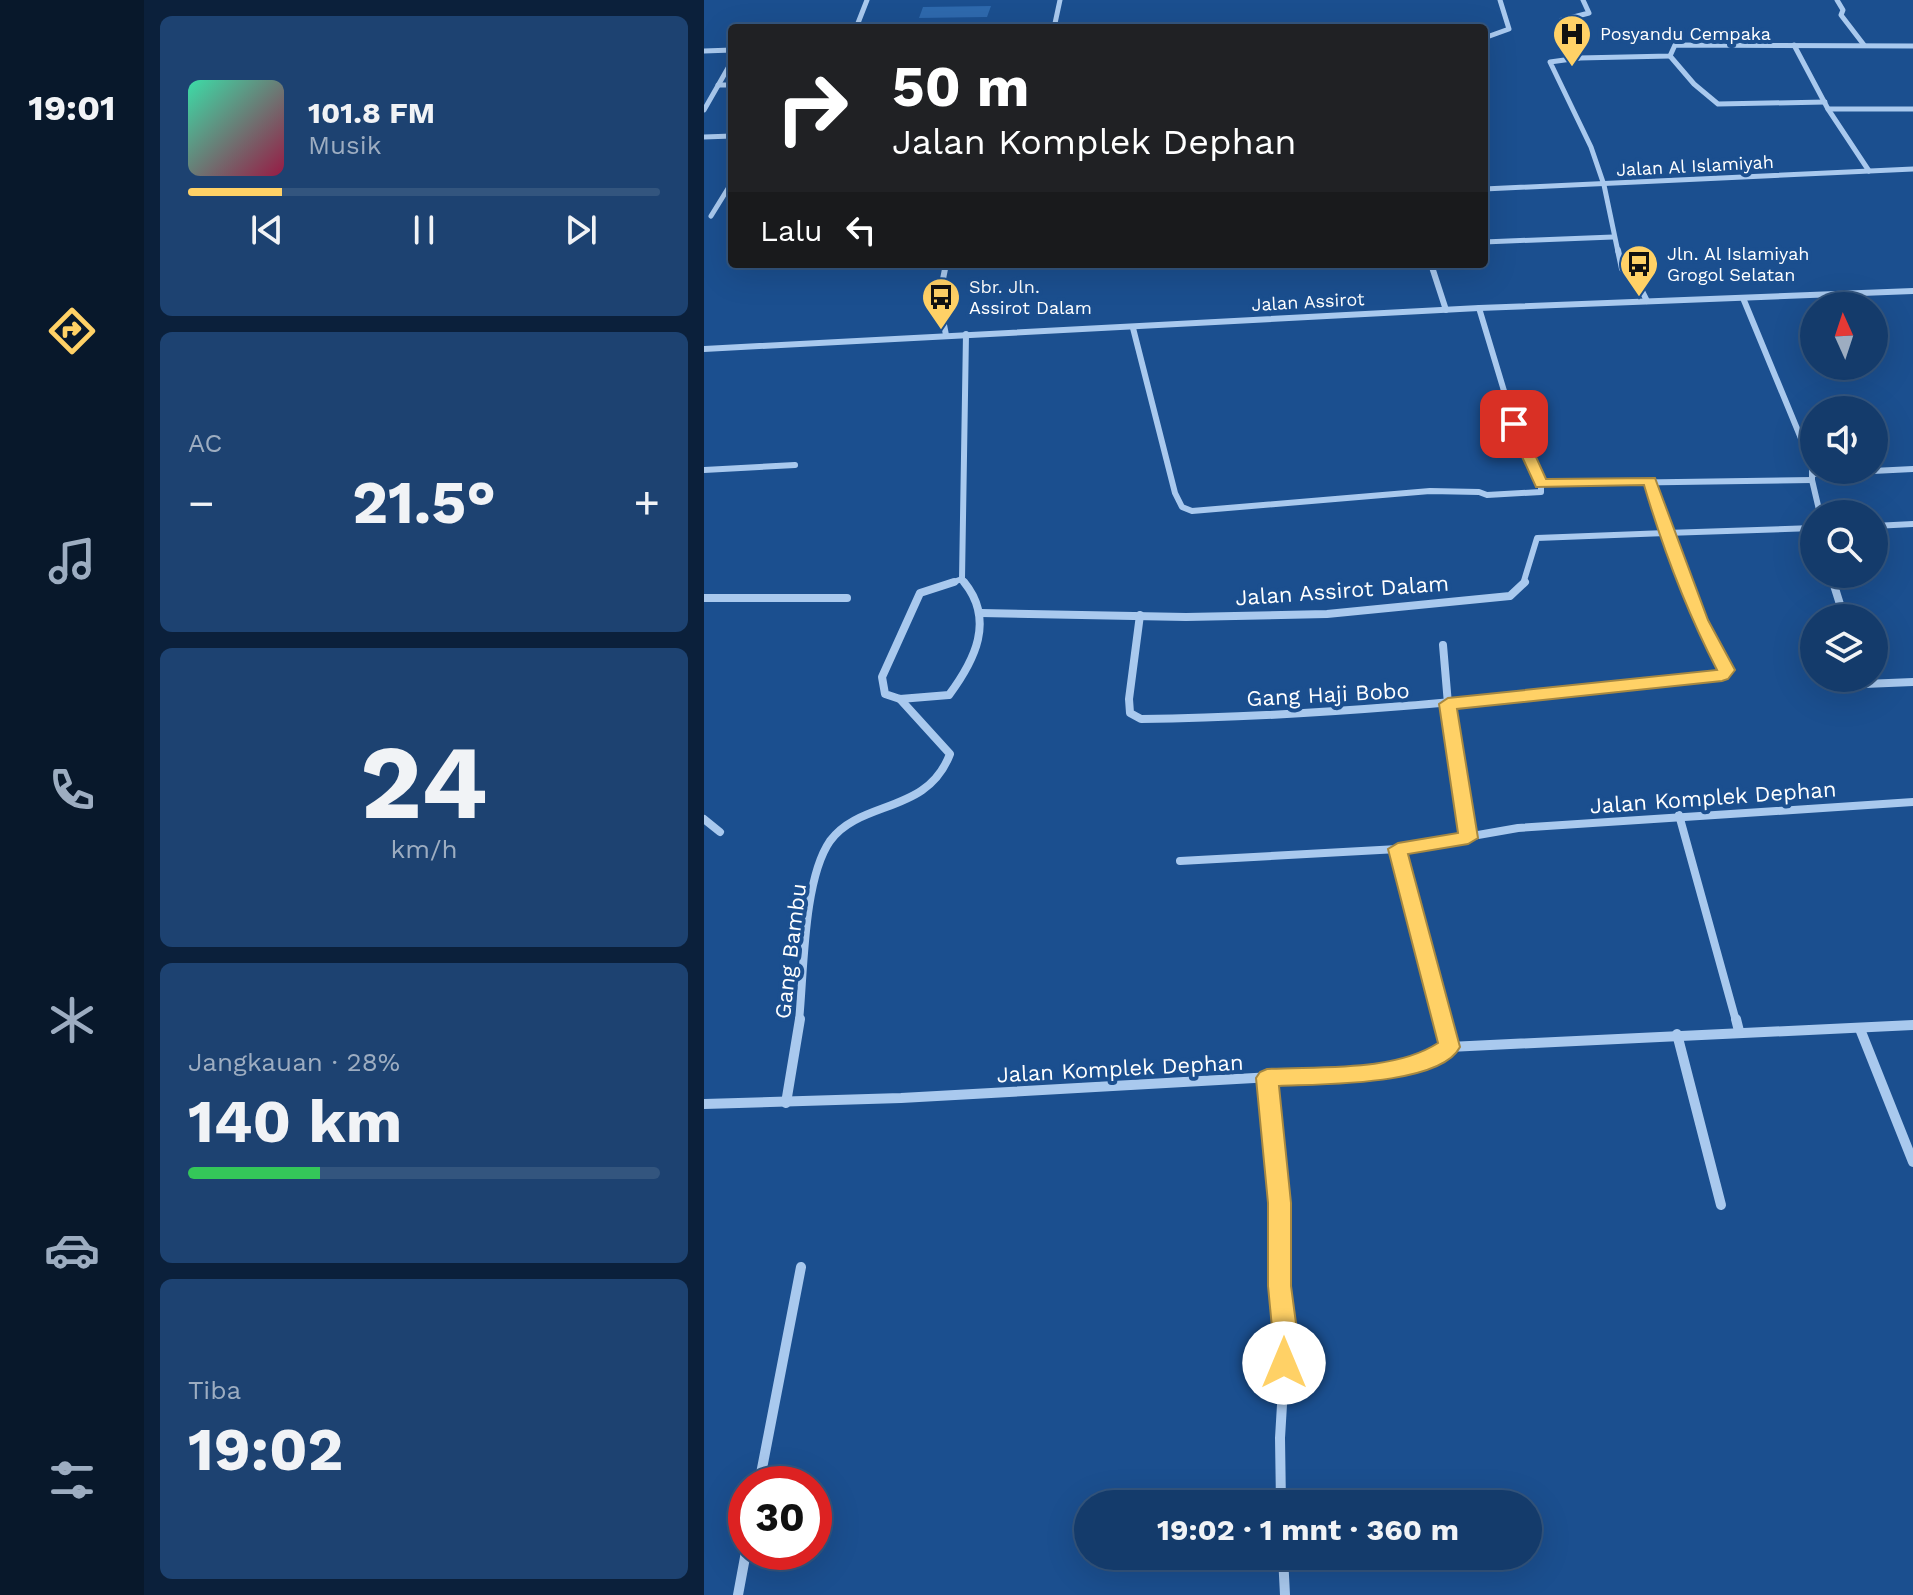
<!DOCTYPE html>
<html lang="id">
<meta charset="utf-8">
<style>
body{margin:0;font-family:"Work Sans",sans-serif;background:#1d4271;color:#f1f3f6;height:100vh;display:flex;flex-direction:column;font-size:30px;white-space:nowrap}
*{box-sizing:border-box;margin:0}
p{font-size:26px;color:#9dadc1}
.icon{flex:none;width:44px;height:44px;fill:none;stroke:currentColor;stroke-width:2;stroke-linecap:round;stroke-linejoin:round}
.map{position:relative;flex:1;overflow:hidden}
.panel{display:flex;flex-direction:column;gap:16px;padding:16px;background:#0b203b;width:560px}
.panel>*{flex:none}
.guide{position:absolute;left:24px;top:24px;width:760px;height:244px;border-radius:8px;box-shadow:0 8px 32px #0002,0 0 0 2px #33557e;background:#202124;color:#fff;overflow:hidden}
.needle{width:52px;rotate:357deg}
.buttons{position:absolute;left:1096px;top:292px;display:grid;gap:16px}
.buttons a{display:grid;place-items:center;width:88px;height:88px;border-radius:50%;background:#143b6b;box-shadow:0 8px 32px #0002,0 0 0 2px #33557e;font-size:40px}
.speed{position:absolute;left:24px;top:1466px;display:flex;gap:16px;font-size:40px;font-weight:700;text-align:center}
.speed>*{display:grid;place-content:center;width:104px;height:104px;border-radius:50%;background:#143b6b;box-shadow:0 8px 32px #0002,0 0 0 2px #33557e;line-height:1}
.speed .limit{border:12px solid #d22;background:#fff;color:#111}
.pin{position:absolute;display:grid;place-items:center;width:68px;height:68px;color:#fff;margin:-34px;border-radius:16px;box-shadow:0 4px 12px #0006}
.me{position:absolute;width:88px;margin:-44px;rotate:0deg;stroke-linejoin:round;filter:drop-shadow(0 0 6px #0008)}
.turn{display:flex;align-items:center;gap:28px;height:168px;padding:0 32px;font-size:36px}
.turn .icon{width:104px;height:104px;stroke-width:2.5}
.turn b{display:block;font-size:56px;line-height:68px}
.then{display:flex;align-items:center;height:76px;padding:0 32px;background:#0003;gap:16px;font-size:30px}
.big{font-size:60px;font-weight:700;line-height:1.1}
.panel .widget{flex:1;display:flex;flex-direction:column;justify-content:center;gap:12px;min-width:0;padding:0 28px;border-radius:12px;background:#1d4271}
.panel .dial{align-items:center;gap:0}
.dial b{font-size:104px;line-height:1}
.song{display:flex;align-items:center;gap:24px}
.cover{width:96px;height:96px;border-radius:12px;background:linear-gradient(135deg,hsl(160 70% 55%),hsl(340 70% 35%))}
.played{height:8px;border-radius:4px;background:linear-gradient(90deg,#ffd166 20%,#33557e 20%)}
.keys{display:flex;justify-content:space-around;direction:ltr}
.heat{display:flex;justify-content:space-between;align-items:center;font-size:44px;direction:ltr}
.charge{height:12px;border-radius:6px;background:linear-gradient(90deg,#34c759 28%,#33557e 0)}
.trip{position:absolute;left:370px;top:1490px;width:468px;height:80px;border-radius:40px;background:#143b6b;box-shadow:0 8px 32px #0002,0 0 0 2px #33557e;font-weight:700;line-height:80px;text-align:center}
main{display:flex;flex:1;min-height:0}
.dock{display:flex;flex-direction:column;width:144px;justify-content:space-around;align-items:center;background:#08182b;color:#9dadc1}
.dock .icon{width:56px;height:56px}
.dock .selected{color:#ffd166}
.dock b{font-size:36px;color:#f1f3f6}
.map>svg:first-child{display:block}
.green{fill:#2e69ad}
.lines{fill:none;stroke-linecap:round;stroke-linejoin:round}
.minor-far3{stroke:#a9c9ee;stroke-width:5}
.minor-far2{stroke:#a9c9ee;stroke-width:6}
.minor-far1{stroke:#a9c9ee;stroke-width:8}
.minor{stroke:#a9c9ee;stroke-width:10}
.tertiary{fill:#a9c9ee;fill-rule:evenodd}
.route{fill:#ffd166;stroke:#a68842;stroke-width:2}
.labels{text-anchor:middle;stroke-width:8;stroke-linejoin:round;paint-order:stroke}
.far-poi-label{font-size:18px;fill:#fff;stroke:#1b4f8f;text-anchor:start}
.far-street-label{font-size:18px;fill:#fff;stroke:#1b4f8f}
.street-label{font-size:22px;fill:#fff;stroke:#1b4f8f}
</style>
<main>
<nav class="dock">
<b>19:01</b>
<svg class="icon selected" aria-label="directions" viewBox="0 0 24 24"><path d="M12 3l9 9-9 9-9-9zM9 14v-3h6M13 9l2 2-2 2"/></svg>
<svg class="icon" aria-label="music" viewBox="0 0 24 24"><path d="M9 18V5l10-2v13"/><circle cx="6" cy="18" r="3"/><circle cx="16" cy="16" r="3"/></svg>
<svg class="icon" aria-label="phone" viewBox="0 0 24 24"><path d="M5 4h4l2 5-3 2q2 4 5 5l2-3 5 2v4C11 20 4 13 5 4z"/></svg>
<svg class="icon" aria-label="climate" viewBox="0 0 24 24"><path d="M12 3v18M4 7l16 10M4 17L20 7"/></svg>
<svg class="icon" aria-label="car" viewBox="0 0 24 24"><path d="M5 17H2v-5l4-1 3-4h7l3 4 3 1v5h-3M9 17h6M6 11h13"/><circle cx="7" cy="17" r="2"/><circle cx="17" cy="17" r="2"/></svg>
<svg class="icon" aria-label="filters" viewBox="0 0 24 24"><path d="M4 7h16M4 17h16"/><circle cx="9" cy="7" r="2"/><circle cx="15" cy="17" r="2"/></svg>
</nav>
<section class="panel">
<div class="widget">
<div class="song"><i class="cover"></i><div><b>101.8 FM</b><p>Musik</p></div></div>
<div class="played"></div>
<div class="keys"><svg class="icon" aria-label="previous" viewBox="0 0 24 24"><path d="M18 5L8 12l10 7zM5 5v14"/></svg><svg class="icon" aria-label="pause" viewBox="0 0 24 24"><path d="M8 5v14M16 5v14"/></svg><svg class="icon" aria-label="next" viewBox="0 0 24 24"><path d="M6 5l10 7-10 7zM19 5v14"/></svg></div>
</div>
<div class="widget"><p>AC</p>
<div class="heat"><a>−</a><b class="big">21.5°</b><a>+</a></div>
</div>
<div class="widget dial"><b>24</b><p>km/h</p></div>
<div class="widget"><p>Jangkauan · 28%</p><b class="big">140 km</b><div class="charge"></div></div>
<div class="widget"><p>Tiba</p><b class="big">19:02</b></div>
</section>
<div class="map">
<svg width="1209" height="1595" viewBox="0 0 1209 1595">
<rect width="100%" height="100%" fill="#1b4f8f"/>
<!-- green -->
<polygon class="green" points="287,6 283,17 215,18 219,7"/>
<g class="lines">
<!-- minor-far3 -->
<g class="minor-far3">
<polyline points="879,0 885,13 858,20 875,58 846,62 887,147 900,185 914,252"/>
<polyline points="1133,0 1139,10 1137,15 1160,45"/>
<polyline points="154,23 163,0"/>
<polyline points="350,28 356,0"/>
<polyline points="780,38 805,29 796,0"/>
<polyline points="1090,45 1124,109 1165,171"/>
<polyline points="0,51 28,50"/>
<polyline points="966,56 990,84 1014,104 1121,102"/>
<polyline points="875,58 966,56 971,45 1209,46"/>
<polyline points="14,85 28,85"/>
<polyline points="1124,109 1209,109"/>
<polyline points="0,110 28,61"/>
<polyline points="0,137 28,136"/>
<polyline points="780,189 1209,169"/>
<polyline points="7,216 28,182"/>
<polyline points="780,242 909,237"/>
</g>
<!-- minor-far2 -->
<g class="minor-far2">
<polyline points="914,250 918,269 931,277 943,301"/>
<polyline points="242,264 235,299 242,335"/>
<polyline points="727,264 742,310"/>
<polyline points="1039,298 1108,465 1108,480 1116,514"/>
<polyline points="775,308 810,424 837,484 1108,480"/>
<polyline points="429,328 471,493 478,507 488,511 726,491 775,492 783,495 837,492 837,484"/>
<polyline points="0,470 91,465"/>
<polyline points="1108,474 1209,469"/>
<polyline points="1170,526 1209,524"/>
<polyline points="1126,574 1129,584"/>
<polyline points="258,579 262,584"/>
<polyline points="258,579 262,334"/>
<polyline points="244,584 258,579"/>
<polyline points="819,584 833,538 962,533 946,481"/>
<polyline points="982,584 962,533 1110,528"/>
</g>
<!-- minor-far1 -->
<g class="minor-far1">
<path d="M250,582L216,593L178,677L181,694L196,699L245,695C271,660 291,620 260,582"/>
<polyline points="1129,582 1140,617"/>
<polyline points="0,598 143,598"/>
<polyline points="277,613 482,617 623,614 806,596 821,582"/>
<path d="M436,615L425,699L426,713L437,719C632,717 824,695 1018,675L1022,667L996,620L981,582"/>
<polyline points="739,645 744,704 764,838"/>
<polyline points="1136,685 1209,682"/>
<polyline points="975,815 1032,1021"/>
<polyline points="0,819 16,832"/>
<polyline points="694,849 738,1021"/>
<polyline points="476,861 694,849 814,828 1209,802"/>
<path d="M95,1021C100,973 99,880 126,841C157,799 223,815 246,754L196,699"/>
</g>
<!-- minor -->
<g class="minor">
<polyline points="1032,1019 1035,1031"/>
<polyline points="1156,1029 1209,1162"/>
<polyline points="973,1034 1017,1205"/>
<polyline points="745,1047 1209,1025"/>
<polyline points="563,1078 576,1203 575,1286 582,1338 576,1438 577,1504"/>
<polyline points="82,1103 96,1019"/>
<polyline points="0,1104 197,1098 693,1070 724,1060 745,1047 738,1019"/>
<polyline points="55,1484 97,1267"/>
<polyline points="579,1556 581,1595"/>
<polyline points="34,1595 42,1552"/>
</g>
<!-- tertiary -->
<polygon class="tertiary" points="1209,288 1209,294 775,311 0,352 0,346 775,305"/>
</g>
<!-- route -->
<path class="route" d="M810,420L817,424L842,479L951,478L1004,620L1031,670L1024,679L1018,681L753,709L774,838L764,844L704,854L756,1047C736,1086 615,1084 575,1086L587,1203V1286L594,1338L589,1371L580,1375L571,1371L568,1363L569,1338L564,1286V1203L552,1078L556,1072L563,1069C616,1066 689,1072 734,1043L684,849L694,843L754,833L735,704L744,698L1013,670C982,610 959,549 940,485L832,487L803,424Z"/>
<!-- icons -->
<defs>
<symbol id="hospital-pin" viewBox="-11 -11 22 30"><path d="M0 17L-7.5 6A9.5 9.5 0 1 1 7.5 6Z" fill="#ffd166" stroke="#1b4f8f"/><path d="M-5-5h3v3.5h4V-5h3V5h-3V1.5h-4V5h-3Z" fill="#111"/></symbol>
<symbol id="bus-pin" viewBox="-11 -11 22 30"><path d="M0 17L-7.5 6A9.5 9.5 0 1 1 7.5 6Z" fill="#ffd166" stroke="#1b4f8f"/><path d="M-5-6H5V4H4V6H2V4H-2V6H-4V4H-5ZM-3.5-4V0h7V-4ZM-3.5 1.2v1.5H-2V1.2ZM2 1.2v1.5H3.5V1.2Z" fill="#111"/></symbol>
</defs>
<g fill-rule="evenodd">
<use href="#hospital-pin" x="846" y="12" width="44" height="60"/>
<use href="#bus-pin" x="913" y="242" width="44" height="60"/>
<use href="#bus-pin" x="215" y="275" width="44" height="60"/>
</g>
<g class="labels">
<!-- far-poi labels -->
<g class="far-poi-label">
<text x="896" y="40">Posyandu Cempaka</text>
<text x="963" y="260">Jln. Al Islamiyah<tspan x="963" dy="21">Grogol Selatan</tspan></text>
<text x="265" y="293">Sbr. Jln.<tspan x="265" dy="21">Assirot Dalam</tspan></text>
</g>
<!-- far-street labels -->
<g class="far-street-label">
<text transform="translate(991 166) rotate(-3)" y="6">Jalan Al Islamiyah</text>
<text transform="translate(604 302) rotate(-3)" y="6">Jalan Assirot</text>
</g>
<!-- street labels -->
<g class="street-label">
<text transform="translate(638 590) rotate(-4)" y="8">Jalan Assirot Dalam</text>
<text transform="translate(624 694) rotate(-3)" y="8">Gang Haji Bobo</text>
<text transform="translate(1009 797) rotate(-4)" y="8">Jalan Komplek Dephan</text>
<text transform="translate(86 951) rotate(-83)" y="8">Gang Bambu</text>
<text transform="translate(416 1068) rotate(-3)" y="8">Jalan Komplek Dephan</text>
</g>
</g>
</svg>
<div class="buttons">
<a><svg class="needle" viewBox="-14 -14 28 28"><path d="M0-13l5 13h-10z" fill="#e53935"/><path d="M0 13l5-13h-10z" fill="#9dadc1"/></svg></a>
<a><svg class="icon" aria-label="sound" viewBox="0 0 24 24"><path d="M4 9h4l5-4v14l-5-4H4zM17 9q2 3 0 6"/></svg></a>
<a><svg class="icon" aria-label="search" viewBox="0 0 24 24"><circle cx="10" cy="10" r="6"/><path d="M15 15l6 6"/></svg></a>
<a><svg class="icon" aria-label="layers" viewBox="0 0 24 24"><path d="M12 4l9 5-9 5-9-5zM3 14l9 5 9-5"/></svg></a>
</div>
<div class="speed"><div class="limit">30</div></div>
<div class="pin" style="left:810px;top:424px;background:#d93025"><svg class="icon" aria-label="arrive" viewBox="0 0 24 24"><path d="M6 21V4h12l-3 4 3 4H6"/></svg></div>
<svg class="me" style="left:580px;top:1363px" viewBox="-20 -20 40 40"><circle r="19" fill="#fff"/><path d="M0-13L10 11 0 6-10 11z" fill="#ffd166"/></svg>
<div class="trip">19:02 · 1 mnt · 360 m</div>
<div class="guide">
<div class="turn"><svg class="icon" aria-label="right" viewBox="0 0 24 24"><path d="M7 20v-9h11M14 6l5 5-5 5"/></svg><div><b>50 m</b>Jalan Komplek Dephan</div></div>
<div class="then">Lalu<svg class="icon" aria-label="left" viewBox="0 0 24 24"><path d="M17 20v-9H6M10 6l-5 5 5 5"/></svg></div>
</div>
</div>
</main>
